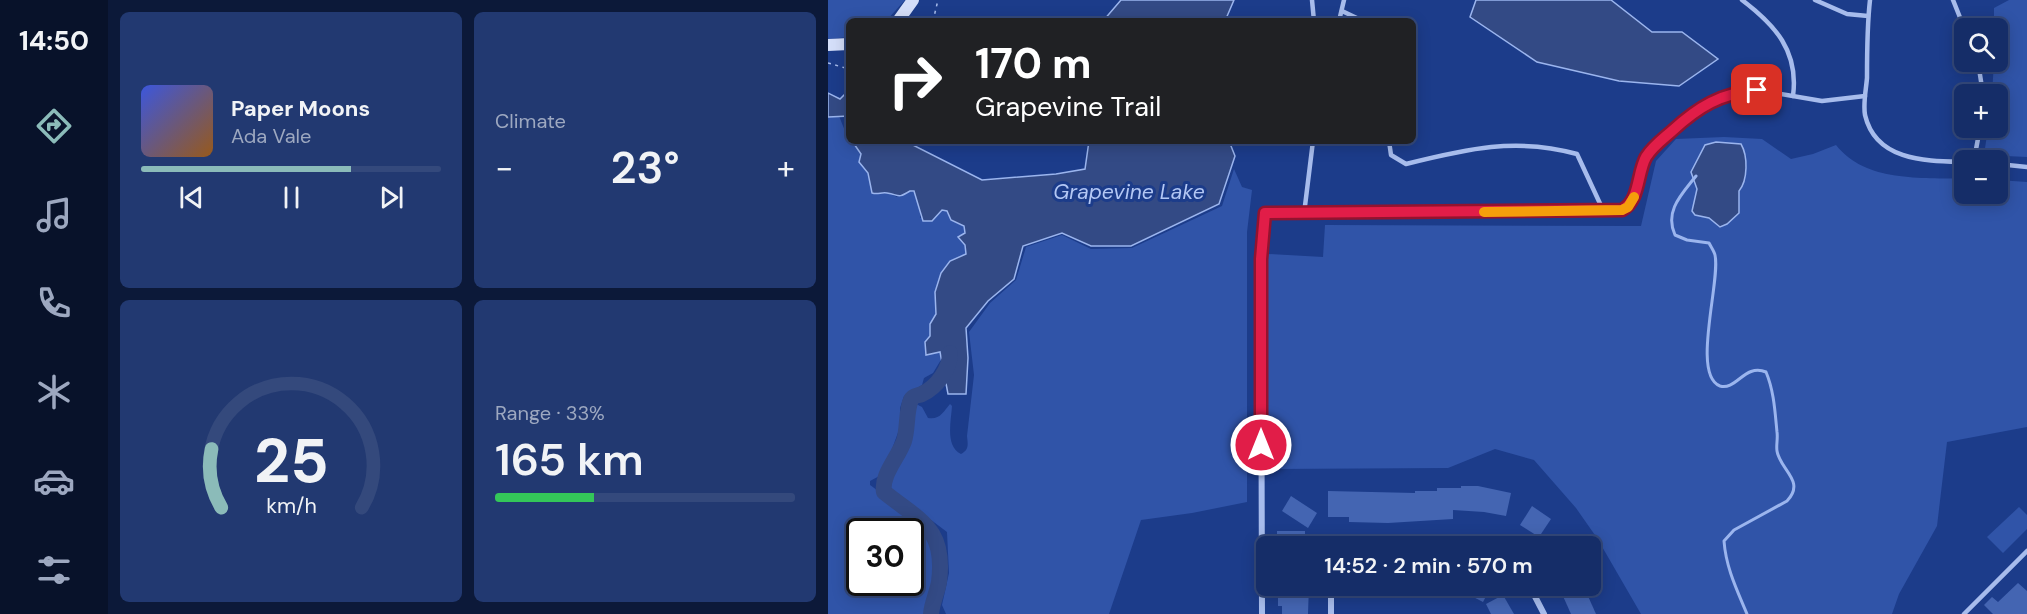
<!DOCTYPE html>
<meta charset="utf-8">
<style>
body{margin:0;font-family:"DM Sans",sans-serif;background:#223971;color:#f1f3f6;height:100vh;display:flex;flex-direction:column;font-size:22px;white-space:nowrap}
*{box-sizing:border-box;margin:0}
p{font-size:20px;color:#9da8c0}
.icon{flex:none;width:33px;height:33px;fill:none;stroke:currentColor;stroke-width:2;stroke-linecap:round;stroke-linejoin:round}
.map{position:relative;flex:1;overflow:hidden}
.drawer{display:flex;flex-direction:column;gap:12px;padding:12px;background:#0c1939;width:720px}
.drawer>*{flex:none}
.hud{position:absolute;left:18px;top:18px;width:570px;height:126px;border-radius:9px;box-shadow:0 3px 15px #0003,0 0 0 2px #34497c;background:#202124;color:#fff;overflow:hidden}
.buttons{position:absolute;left:1126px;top:18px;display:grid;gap:12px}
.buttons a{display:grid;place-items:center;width:54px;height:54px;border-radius:9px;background:#152d68;box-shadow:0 3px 15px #0003,0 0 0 2px #34497c;font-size:30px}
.speed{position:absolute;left:18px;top:518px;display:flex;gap:12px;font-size:30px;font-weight:700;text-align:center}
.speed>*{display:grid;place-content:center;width:78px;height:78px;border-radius:50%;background:#152d68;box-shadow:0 3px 15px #0003,0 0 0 2px #34497c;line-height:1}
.speed .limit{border:3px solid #111;border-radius:9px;background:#fff;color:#111}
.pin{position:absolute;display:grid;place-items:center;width:51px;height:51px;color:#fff;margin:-26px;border-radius:12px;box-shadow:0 3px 9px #0006}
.me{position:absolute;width:66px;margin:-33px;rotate:0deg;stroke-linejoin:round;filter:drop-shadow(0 0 4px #0008)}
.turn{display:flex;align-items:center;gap:21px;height:126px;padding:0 30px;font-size:27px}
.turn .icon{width:78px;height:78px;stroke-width:2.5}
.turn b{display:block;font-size:42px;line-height:51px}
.big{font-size:45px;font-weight:600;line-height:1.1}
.drawer .card{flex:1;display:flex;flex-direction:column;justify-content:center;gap:9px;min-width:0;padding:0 21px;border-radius:9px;background:#223971}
.drawer .dial{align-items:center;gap:0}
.dial svg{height:156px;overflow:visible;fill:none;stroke:#34497c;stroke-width:7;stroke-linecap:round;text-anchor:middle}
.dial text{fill:#f1f3f6;stroke:none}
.song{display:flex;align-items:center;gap:18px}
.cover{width:72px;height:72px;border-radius:9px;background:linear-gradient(135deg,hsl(230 70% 55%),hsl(30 70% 35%))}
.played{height:6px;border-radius:3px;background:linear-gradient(90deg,#8bbbb9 70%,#34497c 70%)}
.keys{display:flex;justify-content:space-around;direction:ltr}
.heat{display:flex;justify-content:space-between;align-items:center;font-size:33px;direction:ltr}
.charge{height:9px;border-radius:4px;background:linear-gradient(90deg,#34c759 33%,#34497c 0)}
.drawer .tiles{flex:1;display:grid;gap:12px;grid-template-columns:repeat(2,1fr)}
.trip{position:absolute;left:428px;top:536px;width:345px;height:60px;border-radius:9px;background:#152d68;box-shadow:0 3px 15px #0003,0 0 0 2px #34497c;font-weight:600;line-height:60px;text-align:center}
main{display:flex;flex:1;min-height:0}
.tab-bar{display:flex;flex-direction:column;width:108px;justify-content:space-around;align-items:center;background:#08122a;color:#9da8c0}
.tab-bar .icon{width:42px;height:42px}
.tab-bar .selected{color:#8bbbb9}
.tab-bar b{font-size:27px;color:#f1f3f6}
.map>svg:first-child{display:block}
.green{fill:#3054a8;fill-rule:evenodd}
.water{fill:#334a85;stroke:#9bb5ee;stroke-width:1.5}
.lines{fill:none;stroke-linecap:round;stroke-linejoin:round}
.stream{stroke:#9bb5ee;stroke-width:3}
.river{stroke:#334a85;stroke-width:16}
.building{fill:#4465b2}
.path{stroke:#a7bcec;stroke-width:1.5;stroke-dasharray:3 4.5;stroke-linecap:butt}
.lane{stroke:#a7bcec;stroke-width:4.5}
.street{stroke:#a7bcec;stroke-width:6}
.secondary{stroke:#d4def9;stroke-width:12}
.route-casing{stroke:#92132f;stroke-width:15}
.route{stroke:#e11d48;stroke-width:10}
.slow{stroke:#f59e0b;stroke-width:10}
.labels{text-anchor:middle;stroke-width:6;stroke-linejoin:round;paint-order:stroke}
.water-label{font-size:21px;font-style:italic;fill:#b3c7f4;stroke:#1c3c8a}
</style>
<main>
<nav class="tab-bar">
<b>14:50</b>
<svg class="icon selected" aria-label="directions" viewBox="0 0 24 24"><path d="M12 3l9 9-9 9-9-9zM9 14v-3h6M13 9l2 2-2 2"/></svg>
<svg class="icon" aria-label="music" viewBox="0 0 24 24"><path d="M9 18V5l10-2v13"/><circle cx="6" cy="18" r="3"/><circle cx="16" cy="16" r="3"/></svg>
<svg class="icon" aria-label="phone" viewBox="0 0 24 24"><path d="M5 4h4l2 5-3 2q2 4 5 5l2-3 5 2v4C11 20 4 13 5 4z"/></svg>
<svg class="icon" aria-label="climate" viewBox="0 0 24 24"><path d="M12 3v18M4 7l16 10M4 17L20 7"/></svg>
<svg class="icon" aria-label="car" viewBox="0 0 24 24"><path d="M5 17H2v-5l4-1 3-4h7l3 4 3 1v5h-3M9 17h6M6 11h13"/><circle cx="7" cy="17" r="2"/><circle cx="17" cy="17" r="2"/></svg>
<svg class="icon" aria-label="filters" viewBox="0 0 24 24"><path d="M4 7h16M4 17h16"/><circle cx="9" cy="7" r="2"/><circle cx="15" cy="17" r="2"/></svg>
</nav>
<section class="drawer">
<div class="tiles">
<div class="card">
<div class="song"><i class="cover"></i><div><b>Paper Moons</b><p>Ada Vale</p></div></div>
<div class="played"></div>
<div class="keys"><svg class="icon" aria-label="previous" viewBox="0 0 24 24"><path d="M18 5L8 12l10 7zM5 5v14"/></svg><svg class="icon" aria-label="pause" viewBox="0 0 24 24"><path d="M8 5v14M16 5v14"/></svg><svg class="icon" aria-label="next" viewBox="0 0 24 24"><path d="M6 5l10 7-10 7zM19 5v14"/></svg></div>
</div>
<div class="card"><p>Climate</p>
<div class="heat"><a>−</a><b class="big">23°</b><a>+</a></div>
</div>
<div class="card dial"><svg viewBox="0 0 100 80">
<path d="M14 69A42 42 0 1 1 86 69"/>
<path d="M14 69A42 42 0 0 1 9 39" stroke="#8bbbb9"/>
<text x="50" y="56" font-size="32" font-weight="700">25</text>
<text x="50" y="72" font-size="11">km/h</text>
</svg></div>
<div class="card"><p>Range · 33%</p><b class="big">165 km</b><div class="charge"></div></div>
</div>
</section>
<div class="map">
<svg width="1199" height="614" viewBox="0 0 1199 614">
<rect width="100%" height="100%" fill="#1c3c8a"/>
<!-- green -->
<g class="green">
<polygon points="0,0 77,0 58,21 21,21 21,37 0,39"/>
<polygon points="1181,0 1199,0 1199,157 1156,155 1160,128 1170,128 1170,94 1164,94 1166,62 1170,62 1170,28 1166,28 1166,8"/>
<path d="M11,116L21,141L24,142L33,154L34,167L40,173L49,194L60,193L69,197L82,191L86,192L92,206V218L114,210L119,211L123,220L136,226L138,230L133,241L137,245L138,254L122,261L113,273L107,292L108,315L102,324V336L97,342L112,351L114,358L105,373L96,378L94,385L76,396L72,408V427L55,474L42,481V485C50,490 54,497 62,503C93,527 113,543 106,587C104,596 99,605 99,614H0V117ZM32,531H82V582H32Z"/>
<path d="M896,137L934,139L963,159L985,154L1008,145C1038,183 1093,177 1137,179V194H1170V180L1199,182V427L1119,442L1109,526L1071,594L1064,614H813L769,538L748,508L706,460L667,449L620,468L433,469L437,265L440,254L495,257L497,225L813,226L828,161L848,139Z"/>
<path d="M406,169L414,187L424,190L419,232V502L364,513L313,520L281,614H118L114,605L121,573L119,532L62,489V482L81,446L88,404L94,407L100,418C112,420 115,412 122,404L124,406C123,422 117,446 133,454C141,450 140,445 139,436L146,375L141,332L162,303L188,280L198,247L234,235L263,249L304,248L394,206Z"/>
<polygon points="1191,507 1199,515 1199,529 1175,553 1159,537"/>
</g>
<!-- water -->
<g class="water">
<polygon points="293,0 406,0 397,21 275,21"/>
<polygon points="648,0 783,0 824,32 854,32 890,59 851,86 791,81 709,62 642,17"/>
<polygon points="21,90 21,116 0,117 0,93 12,99"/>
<path d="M24,141H77L154,180L228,174L257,169L261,141H401L407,156L391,204L303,246H263L234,233L195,246L186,279L160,301L138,328L140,358L138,394H120L112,352L98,355L97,342L102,336V324L108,314L107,292L113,273L122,261L138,254L137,245L130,237L137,233L136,226L123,220L119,211L114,210L104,221H95L86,191H82C69,199 72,195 59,193C53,192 50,195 44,193L40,173L31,162L33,154Z"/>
<path d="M888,142L913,144C920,156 920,180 911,191V213L899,224L892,227L881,218L867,215L864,211L869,189L863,172L877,145Z"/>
</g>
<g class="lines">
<!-- stream -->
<path class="stream" d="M868,176C854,194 836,211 847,235L859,240L881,243C883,247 886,251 887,255C893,280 863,375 892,386C908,391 917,363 938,372C946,391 947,412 949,432C950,439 948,445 949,451C952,470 978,481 959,501L906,530L896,541C898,568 909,590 919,614"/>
<!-- river -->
<path class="river" d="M103,614C104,603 109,593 111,582C118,528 92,521 56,492C53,475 70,458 76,441C80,429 78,410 83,400C85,395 90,396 94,394C109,387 122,369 122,353"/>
</g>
<!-- building -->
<g class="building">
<polygon points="633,486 650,486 683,493 678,516 656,512 625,510 625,519 560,523 521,522 521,517 500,517 500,491 587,493 587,491 609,491 609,488 633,488"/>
<polygon points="463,496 489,513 480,528 454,511"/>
<polygon points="704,506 723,519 711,537 692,525"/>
<rect x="449" y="531" width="28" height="15"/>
<polygon points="1190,583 1199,591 1199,614 1165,614 1156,605 1164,597 1170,602"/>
<polygon points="450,585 481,585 480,614 454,614 454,606 450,606"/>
<polygon points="600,585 664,585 655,602 626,587 625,593 600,589"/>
<polygon points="730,585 755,585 768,614 743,614"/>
<polygon points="675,595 686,614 663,614 658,604"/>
</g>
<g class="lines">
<!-- path -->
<g class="path">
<polyline points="105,21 110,0"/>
<polyline points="0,63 21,69"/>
</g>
<!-- lane -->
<g class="lane">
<polyline points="484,0 486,21"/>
<path d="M914,0C947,25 971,51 965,96"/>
<polyline points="987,0 1019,14 1040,16"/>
<path d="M1042,0C1039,26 1039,52 1039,78C1038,90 1035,103 1037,115C1048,162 1100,161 1137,162"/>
<polyline points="1125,0 1137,30"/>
<polyline points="514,11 535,21"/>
<polyline points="511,21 516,0"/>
<polyline points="1150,62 1155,94"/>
<path d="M561,141L563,155L578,164C638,149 688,137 749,154L775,210"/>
<polyline points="1146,160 1152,128"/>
<polyline points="1170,164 1199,167"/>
<polyline points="437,213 794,210 800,208 806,196 817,158 830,142 871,108 891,97 929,90 994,101 1037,96"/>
<polyline points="476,214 485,141"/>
<polyline points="1136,614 1199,551"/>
</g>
<!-- street -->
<g class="street">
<polyline points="503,546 503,542 624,542 644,546"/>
<polyline points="503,585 503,614"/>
<polyline points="701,585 716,614"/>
<polyline points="434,614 433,259 437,213"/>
</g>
<!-- secondary -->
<g class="secondary">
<polyline points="70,21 85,0"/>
<polyline points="0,45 21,44"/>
</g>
</g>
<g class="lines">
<defs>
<path id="route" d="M433,445V259L437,213L794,210C812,201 809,173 818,157C825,146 835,139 844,131C870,107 893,93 929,90"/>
</defs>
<!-- route casing -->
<use href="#route" class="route-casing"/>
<!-- route -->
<use href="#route" class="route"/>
<!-- slow -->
<polyline class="slow" points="656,212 794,210 800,207 806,197"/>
</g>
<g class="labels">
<!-- water labels -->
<g class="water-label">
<text x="301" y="199">Grapevine Lake</text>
</g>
</g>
</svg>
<div class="buttons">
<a><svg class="icon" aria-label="search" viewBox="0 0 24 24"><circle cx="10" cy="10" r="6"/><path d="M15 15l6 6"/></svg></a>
<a>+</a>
<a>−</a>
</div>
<div class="speed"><div class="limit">30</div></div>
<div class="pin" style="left:929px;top:90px;background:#d93025"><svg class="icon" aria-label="arrive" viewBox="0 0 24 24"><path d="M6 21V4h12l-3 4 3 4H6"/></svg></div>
<svg class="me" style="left:433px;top:445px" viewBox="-20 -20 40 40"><circle r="17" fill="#e11d48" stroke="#fff" stroke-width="3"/><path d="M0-11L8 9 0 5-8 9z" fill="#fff"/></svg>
<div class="trip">14:52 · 2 min · 570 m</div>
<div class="hud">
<div class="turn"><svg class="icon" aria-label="right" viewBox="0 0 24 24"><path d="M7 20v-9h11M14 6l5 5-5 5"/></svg><div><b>170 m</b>Grapevine Trail</div></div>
</div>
</div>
</main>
